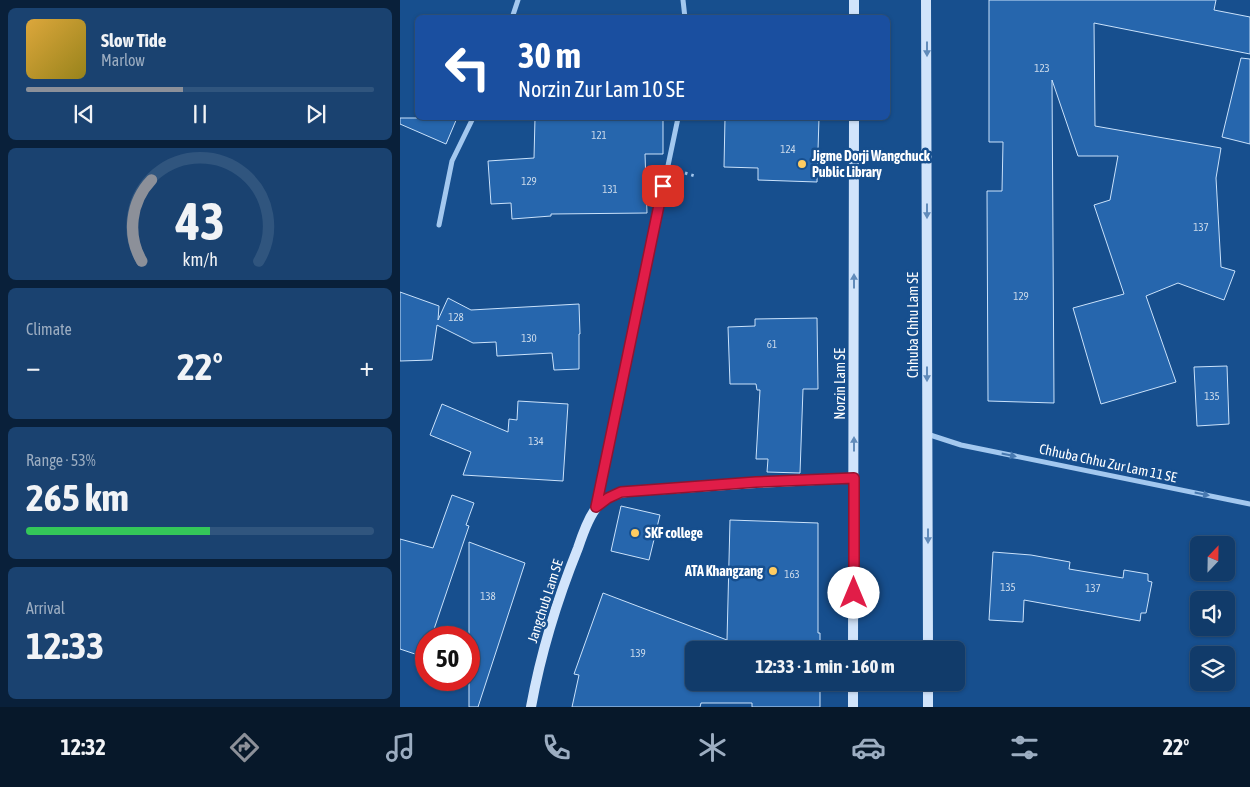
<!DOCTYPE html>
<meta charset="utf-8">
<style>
body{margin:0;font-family:"Asap Condensed",sans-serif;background:#1a4270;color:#f1f3f6;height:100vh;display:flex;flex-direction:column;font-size:19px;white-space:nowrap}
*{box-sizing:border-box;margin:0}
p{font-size:16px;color:#9cadc1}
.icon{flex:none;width:28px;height:28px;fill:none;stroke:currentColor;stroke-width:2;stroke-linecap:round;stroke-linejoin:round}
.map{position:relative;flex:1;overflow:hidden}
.details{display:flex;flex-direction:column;gap:8px;padding:8px;background:#09203a;width:400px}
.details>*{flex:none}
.hud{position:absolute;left:15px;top:15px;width:475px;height:105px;border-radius:8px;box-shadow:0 1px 4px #0004,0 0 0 1px #30557e;background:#1a4fa0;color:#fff;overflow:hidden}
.needle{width:32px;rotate:22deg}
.controls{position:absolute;left:790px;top:536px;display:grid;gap:10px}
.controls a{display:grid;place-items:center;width:45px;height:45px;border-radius:8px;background:#113b6a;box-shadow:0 1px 4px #0004,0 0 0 1px #30557e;font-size:25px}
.speed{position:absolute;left:15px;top:626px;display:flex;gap:10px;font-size:25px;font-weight:700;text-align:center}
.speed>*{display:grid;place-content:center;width:65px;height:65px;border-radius:50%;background:#113b6a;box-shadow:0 1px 4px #0004,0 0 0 1px #30557e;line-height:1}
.speed .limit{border:8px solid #d22;background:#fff;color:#111}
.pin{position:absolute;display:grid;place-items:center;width:42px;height:42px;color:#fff;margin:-21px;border-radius:10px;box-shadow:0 2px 8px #0006}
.me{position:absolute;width:55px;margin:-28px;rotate:0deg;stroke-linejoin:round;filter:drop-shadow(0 0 4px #0008)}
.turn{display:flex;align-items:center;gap:18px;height:105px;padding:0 20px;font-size:22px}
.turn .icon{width:65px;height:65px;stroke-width:2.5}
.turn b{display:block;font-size:35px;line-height:42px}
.big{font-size:38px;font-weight:700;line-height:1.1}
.details .tile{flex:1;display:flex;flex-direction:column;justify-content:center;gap:8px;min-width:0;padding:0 18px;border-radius:8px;background:#1a4270}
.details .dial{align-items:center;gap:0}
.dial svg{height:130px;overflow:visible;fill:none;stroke:#30557e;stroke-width:7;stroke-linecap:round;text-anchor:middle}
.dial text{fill:#f1f3f6;stroke:none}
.song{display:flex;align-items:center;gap:15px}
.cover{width:60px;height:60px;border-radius:8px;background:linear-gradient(135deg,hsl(40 70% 55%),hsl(50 70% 35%))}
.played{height:5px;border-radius:2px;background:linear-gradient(90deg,#8c9099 45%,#30557e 45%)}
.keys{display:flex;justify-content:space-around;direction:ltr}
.heat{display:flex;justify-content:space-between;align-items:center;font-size:28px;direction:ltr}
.charge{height:8px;border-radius:4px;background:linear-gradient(90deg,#34c759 53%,#30557e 0)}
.trip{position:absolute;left:285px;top:641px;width:280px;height:50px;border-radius:8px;background:#113b6a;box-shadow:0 1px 4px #0004,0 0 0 1px #30557e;font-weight:700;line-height:50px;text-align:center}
.tab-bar{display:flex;height:80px;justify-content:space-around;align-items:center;background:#07182a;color:#9cadc1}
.tab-bar .icon{width:35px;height:35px}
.tab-bar .current{color:#8c9099}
.tab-bar b{font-size:22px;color:#f1f3f6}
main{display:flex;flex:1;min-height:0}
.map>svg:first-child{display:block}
.building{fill:#2666ad;stroke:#cae2fb}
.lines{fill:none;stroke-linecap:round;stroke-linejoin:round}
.path{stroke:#a3c8ef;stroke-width:3;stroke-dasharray:2.5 4;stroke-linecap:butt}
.minor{stroke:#a3c8ef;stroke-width:5}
.secondary{stroke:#d1e4fb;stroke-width:10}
.oneway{fill:#618bba}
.oneway2{fill:#4879b0}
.route-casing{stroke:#92132f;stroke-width:12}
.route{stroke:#e11d48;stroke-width:9}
.poi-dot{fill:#ffcc61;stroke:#174f8e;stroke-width:2}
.labels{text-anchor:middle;stroke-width:5;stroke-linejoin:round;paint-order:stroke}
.number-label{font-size:11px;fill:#c9d9ea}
.poi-label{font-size:14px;font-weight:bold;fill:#fff;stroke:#174f8e;text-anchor:start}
.street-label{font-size:14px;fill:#fff;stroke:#174f8e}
</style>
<main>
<section class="details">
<div class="tile">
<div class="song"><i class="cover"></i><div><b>Slow Tide</b><p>Marlow</p></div></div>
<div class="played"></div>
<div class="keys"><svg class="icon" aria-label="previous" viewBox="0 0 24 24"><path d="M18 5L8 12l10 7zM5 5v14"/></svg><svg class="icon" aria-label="pause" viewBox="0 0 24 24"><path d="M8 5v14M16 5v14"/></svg><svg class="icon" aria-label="next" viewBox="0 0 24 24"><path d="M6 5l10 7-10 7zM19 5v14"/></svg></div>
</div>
<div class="tile dial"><svg viewBox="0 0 100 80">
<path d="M14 69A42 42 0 1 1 86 69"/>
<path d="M14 69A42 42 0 0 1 20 19" stroke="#8c9099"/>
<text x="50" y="56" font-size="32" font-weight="700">43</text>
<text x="50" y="72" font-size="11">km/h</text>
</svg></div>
<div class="tile"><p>Climate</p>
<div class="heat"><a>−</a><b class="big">22°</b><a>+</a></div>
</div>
<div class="tile"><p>Range · 53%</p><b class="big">265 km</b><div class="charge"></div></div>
<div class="tile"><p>Arrival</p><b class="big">12:33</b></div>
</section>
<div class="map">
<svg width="850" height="707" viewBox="0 0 850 707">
<rect width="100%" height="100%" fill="#174f8e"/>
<!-- building -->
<g class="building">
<polygon points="589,0 816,0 814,10 850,17 850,54 694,23 695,126 821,148 816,178 821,267 835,271 824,300 778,283 746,296 776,382 701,404 673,308 724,294 694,205 710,200 718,156 678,156 652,80 654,403 588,401 587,191 602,191 603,142 589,142"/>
<polygon points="841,58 850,59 850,144 822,137"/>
<polygon points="0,118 57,118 46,144 0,124"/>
<polygon points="135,118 263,118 263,154 245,154 247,213 151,214 151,216 112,219 111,203 91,204 88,161 134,158"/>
<polygon points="325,118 419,118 417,182 358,180 358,168 324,167"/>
<polygon points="0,292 39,306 38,320 48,298 71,310 179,304 180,334 179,334 179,369 154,370 152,353 97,356 96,342 73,343 37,325 32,360 0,361"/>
<polygon points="417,318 418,389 403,389 400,473 367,472 368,459 356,459 360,390 357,390 356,384 330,384 328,327 355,326 355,319"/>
<polygon points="827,366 829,424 797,426 794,367"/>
<polygon points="118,401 168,404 163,481 63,475 71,452 30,435 42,404 108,432 109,419 117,420"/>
<polygon points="52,495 74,503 66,525 69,526 31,638 26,638 26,651 24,657 0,649 0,539 33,548"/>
<polygon points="221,506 260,515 249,560 211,551"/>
<polygon points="330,520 418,523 418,633 420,633 420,650 294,650 294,682 420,682 420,707 352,707 352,703 301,703 300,707 172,707 179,675 174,674 203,593 327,640"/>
<polygon points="69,542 125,563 78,707 69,707"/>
<polygon points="593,552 631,555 670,562 669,569 723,578 724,570 748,574 748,581 752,582 746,613 741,613 740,621 624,600 623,622 589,620"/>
</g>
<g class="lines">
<!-- path -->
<polyline class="path" points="285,173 295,176"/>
<!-- minor -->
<g class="minor">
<polyline points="283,0 285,18"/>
<polyline points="112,18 118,0"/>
<polyline points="39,225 52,161 73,118"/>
<polyline points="527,434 561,445 850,504"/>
<polyline points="197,504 278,118"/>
</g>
<!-- secondary -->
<g class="secondary">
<polyline points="454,0 454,18"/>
<polyline points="526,0 528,650"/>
<polyline points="453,650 454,118"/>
<polyline points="528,682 528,707"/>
<path d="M131,707C141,652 157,600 178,548C182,536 189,515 198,506C208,495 221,492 236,491L356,483L454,478"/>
<polyline points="453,707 453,682"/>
</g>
</g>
<!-- one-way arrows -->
<defs><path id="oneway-solid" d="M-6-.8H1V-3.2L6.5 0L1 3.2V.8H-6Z" transform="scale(1.25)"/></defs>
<g class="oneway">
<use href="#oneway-solid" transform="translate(527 49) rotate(90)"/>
<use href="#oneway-solid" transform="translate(527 211) rotate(90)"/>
<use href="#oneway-solid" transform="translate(454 281) rotate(-90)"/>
<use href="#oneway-solid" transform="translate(527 374) rotate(90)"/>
<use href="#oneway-solid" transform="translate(454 444) rotate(-90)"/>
<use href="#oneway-solid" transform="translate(528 536) rotate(90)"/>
</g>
<g class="oneway2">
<use href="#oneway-solid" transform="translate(609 455) rotate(12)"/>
<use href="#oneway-solid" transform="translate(802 494) rotate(12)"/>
</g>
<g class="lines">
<defs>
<polyline id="route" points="263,186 196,507 208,498 221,492 356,482 454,478 454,593"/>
</defs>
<!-- route casing -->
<use href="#route" class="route-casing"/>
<!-- route -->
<use href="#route" class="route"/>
</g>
<!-- markers -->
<g class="poi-dot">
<circle cx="402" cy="164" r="5"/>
<circle cx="235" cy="533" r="5"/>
<circle cx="373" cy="571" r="5"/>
</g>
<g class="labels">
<!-- number labels -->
<g class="number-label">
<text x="642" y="72">123</text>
<text x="199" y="139">121</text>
<text x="388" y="153">124</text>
<text x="129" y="185">129</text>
<text x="210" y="193">131</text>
<text x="801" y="231">137</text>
<text x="621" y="300">129</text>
<text x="56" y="321">128</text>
<text x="129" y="342">130</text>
<text x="372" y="348">61</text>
<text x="812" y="400">135</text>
<text x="136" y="445">134</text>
<text x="392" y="578">163</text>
<text x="608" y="591">135</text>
<text x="693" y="592">137</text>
<text x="88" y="600">138</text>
<text x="238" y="657">139</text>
</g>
<!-- poi labels -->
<g class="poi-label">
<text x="412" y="161">Jigme Dorji Wangchuck<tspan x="412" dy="16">Public Library</tspan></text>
<text x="245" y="538">SKF college</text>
<text x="363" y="576" text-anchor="end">ATA Khangzang</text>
</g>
<!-- street labels -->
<g class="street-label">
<text transform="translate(513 325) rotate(-90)" y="5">Chhuba Chhu Lam SE</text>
<text transform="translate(440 384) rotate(-90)" y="5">Norzin Lam SE</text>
<text transform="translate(708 463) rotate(12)" y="5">Chhuba Chhu Zur Lam 11 SE</text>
<text transform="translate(145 601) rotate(-72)" y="5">Jangchub Lam SE</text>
</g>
</g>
</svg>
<div class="controls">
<a><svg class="needle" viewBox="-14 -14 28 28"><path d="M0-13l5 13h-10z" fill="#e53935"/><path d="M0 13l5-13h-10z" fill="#9cadc1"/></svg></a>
<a><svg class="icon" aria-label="sound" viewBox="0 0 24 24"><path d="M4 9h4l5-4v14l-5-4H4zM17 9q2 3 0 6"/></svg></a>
<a><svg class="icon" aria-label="layers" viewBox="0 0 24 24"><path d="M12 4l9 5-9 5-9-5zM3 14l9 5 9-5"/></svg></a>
</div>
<div class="speed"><div class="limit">50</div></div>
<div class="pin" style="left:263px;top:186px;background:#d93025"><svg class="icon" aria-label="arrive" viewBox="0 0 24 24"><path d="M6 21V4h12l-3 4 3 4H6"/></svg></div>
<svg class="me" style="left:454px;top:593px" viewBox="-20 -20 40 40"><circle r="19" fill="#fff"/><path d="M0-13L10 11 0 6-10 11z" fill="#e11d48"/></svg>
<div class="trip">12:33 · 1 min · 160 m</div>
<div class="hud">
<div class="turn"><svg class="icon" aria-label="left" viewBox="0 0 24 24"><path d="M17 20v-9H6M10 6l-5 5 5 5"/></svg><div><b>30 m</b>Norzin Zur Lam 10 SE</div></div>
</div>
</div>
</main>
<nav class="tab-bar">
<b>12:32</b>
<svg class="icon current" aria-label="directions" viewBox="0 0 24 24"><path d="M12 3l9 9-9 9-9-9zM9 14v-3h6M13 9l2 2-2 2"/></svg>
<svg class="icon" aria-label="music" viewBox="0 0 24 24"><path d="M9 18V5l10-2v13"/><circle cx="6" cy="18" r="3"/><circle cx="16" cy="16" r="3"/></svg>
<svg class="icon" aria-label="phone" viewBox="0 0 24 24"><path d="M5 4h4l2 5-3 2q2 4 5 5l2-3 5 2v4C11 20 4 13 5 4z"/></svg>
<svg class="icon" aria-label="climate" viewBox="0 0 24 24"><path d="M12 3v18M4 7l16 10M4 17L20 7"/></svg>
<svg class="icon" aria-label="car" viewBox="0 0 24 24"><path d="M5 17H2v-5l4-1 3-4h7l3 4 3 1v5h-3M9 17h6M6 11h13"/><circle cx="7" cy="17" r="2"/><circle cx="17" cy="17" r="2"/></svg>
<svg class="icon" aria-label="filters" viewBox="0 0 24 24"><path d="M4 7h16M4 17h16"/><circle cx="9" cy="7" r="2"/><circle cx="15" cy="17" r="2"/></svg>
<b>22°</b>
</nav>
